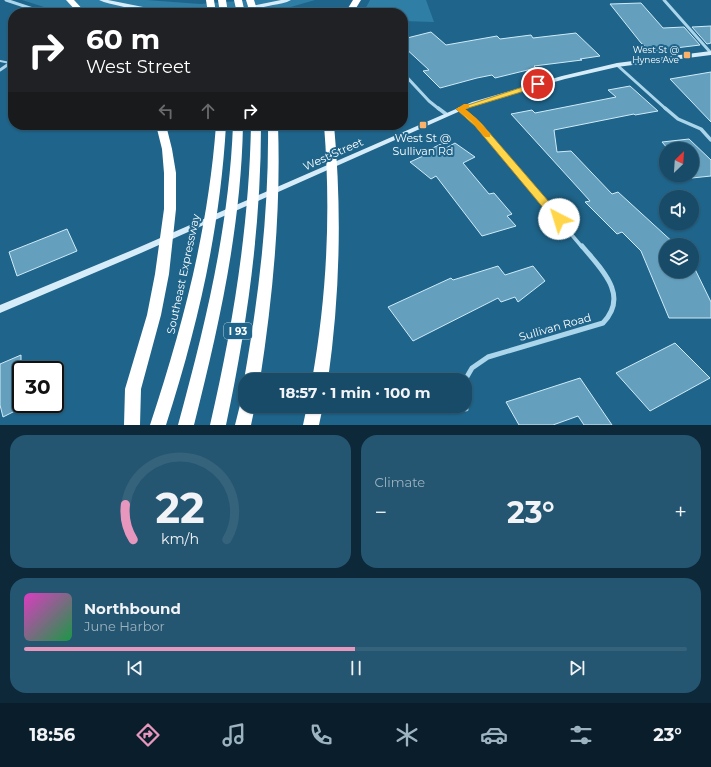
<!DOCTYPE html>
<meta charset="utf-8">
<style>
body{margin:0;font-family:Montserrat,sans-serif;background:#245571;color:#f1f3f6;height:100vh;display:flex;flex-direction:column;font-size:15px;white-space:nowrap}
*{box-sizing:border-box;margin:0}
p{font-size:13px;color:#9eb3c0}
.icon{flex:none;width:22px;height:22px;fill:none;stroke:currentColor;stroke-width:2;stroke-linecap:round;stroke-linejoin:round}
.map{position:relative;height:425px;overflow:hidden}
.panel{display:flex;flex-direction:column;gap:10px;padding:10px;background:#0d2939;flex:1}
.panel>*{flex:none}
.guide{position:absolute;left:8px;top:8px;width:400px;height:122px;border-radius:16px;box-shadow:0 1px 3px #0004,0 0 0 1px #36637c;background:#202124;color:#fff;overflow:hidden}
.needle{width:26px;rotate:25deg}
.buttons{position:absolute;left:659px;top:142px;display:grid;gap:8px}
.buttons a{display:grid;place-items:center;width:40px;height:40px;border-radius:50%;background:#174b68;box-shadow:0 1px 3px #0004,0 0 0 1px #36637c;font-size:20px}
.speed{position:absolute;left:12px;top:361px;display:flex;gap:8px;font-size:20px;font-weight:700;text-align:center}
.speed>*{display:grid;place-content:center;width:52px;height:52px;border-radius:50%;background:#174b68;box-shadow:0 1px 3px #0004,0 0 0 1px #36637c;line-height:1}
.speed .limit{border:2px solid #111;border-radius:6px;background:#fff;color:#111}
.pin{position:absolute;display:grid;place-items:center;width:34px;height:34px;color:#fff;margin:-17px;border:2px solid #fff;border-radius:50%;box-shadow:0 1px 4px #0007}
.me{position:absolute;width:44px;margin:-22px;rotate:320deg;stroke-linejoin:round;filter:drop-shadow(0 0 3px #0008)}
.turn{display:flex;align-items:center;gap:14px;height:84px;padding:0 12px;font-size:18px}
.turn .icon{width:52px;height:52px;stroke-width:2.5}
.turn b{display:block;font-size:28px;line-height:34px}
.lanes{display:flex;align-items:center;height:38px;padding:0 12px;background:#0003;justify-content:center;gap:20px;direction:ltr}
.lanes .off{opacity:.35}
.big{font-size:30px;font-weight:700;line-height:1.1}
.panel .tile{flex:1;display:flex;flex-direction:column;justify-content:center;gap:6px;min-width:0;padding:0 14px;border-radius:16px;background:#245571}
.panel .dial{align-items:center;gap:0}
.dial svg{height:104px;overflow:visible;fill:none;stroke:#36637c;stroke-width:7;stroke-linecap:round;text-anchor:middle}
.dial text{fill:#f1f3f6;stroke:none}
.song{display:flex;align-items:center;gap:12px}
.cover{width:48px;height:48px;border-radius:6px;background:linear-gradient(135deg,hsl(310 70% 55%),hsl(140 70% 35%))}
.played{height:4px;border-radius:2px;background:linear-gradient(90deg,#e797bd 50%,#36637c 50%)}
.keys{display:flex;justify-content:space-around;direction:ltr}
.heat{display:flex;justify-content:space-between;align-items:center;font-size:22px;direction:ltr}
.panel .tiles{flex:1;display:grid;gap:10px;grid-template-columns:1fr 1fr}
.tile:last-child{grid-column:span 2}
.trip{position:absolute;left:238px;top:373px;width:234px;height:40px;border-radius:16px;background:#174b68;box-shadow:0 1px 3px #0004,0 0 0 1px #36637c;font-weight:700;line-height:40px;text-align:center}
.menu{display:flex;height:64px;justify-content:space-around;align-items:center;background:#091e2a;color:#9eb3c0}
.menu .icon{width:28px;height:28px}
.menu .active{color:#e797bd}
.menu b{font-size:18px;color:#f1f3f6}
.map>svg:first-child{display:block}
.green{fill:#2f7ea5}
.building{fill:#64a0be;stroke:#cfebf8}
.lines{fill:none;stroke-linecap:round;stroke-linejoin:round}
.lane{stroke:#aad5eb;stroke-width:2}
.street-far2{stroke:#aad5eb;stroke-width:3}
.street-far1{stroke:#aad5eb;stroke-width:3.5}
.street{stroke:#aad5eb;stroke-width:5}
.secondary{fill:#d6ecf9;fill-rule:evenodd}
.highway{fill:#fff;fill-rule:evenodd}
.route{fill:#ffd54a;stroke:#a68a30}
.slow{fill:#f59e0b}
.poi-dot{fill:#fab26a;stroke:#1f648a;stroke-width:1.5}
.labels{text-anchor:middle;stroke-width:4;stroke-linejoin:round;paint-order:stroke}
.far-poi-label{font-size:9px;fill:#fff;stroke:#1f648a;text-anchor:end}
.shield{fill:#1f648a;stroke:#bcd0dc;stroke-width:1}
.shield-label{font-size:10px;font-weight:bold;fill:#fff}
.poi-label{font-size:11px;fill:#fff;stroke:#1f648a}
.street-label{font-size:11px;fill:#fff;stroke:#1f648a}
</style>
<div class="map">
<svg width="711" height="425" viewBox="0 0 711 425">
<rect width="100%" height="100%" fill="#1f648a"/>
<!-- green -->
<g class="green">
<polygon points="22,0 147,0 200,4 250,0 315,0 270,13 63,13"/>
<polygon points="370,0 426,0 434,22 403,21 403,13 363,13"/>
</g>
<!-- building -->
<g class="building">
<polygon points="641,3 663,28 684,27 700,45 651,51 641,43 610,4"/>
<polygon points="711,26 711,43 707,44 692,27"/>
<polygon points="431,32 446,45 497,36 500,39 531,35 533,38 576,33 600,56 580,59 582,60 534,66 536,68 495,78 492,75 477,78 440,88 423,71 429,70 403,46 403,39"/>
<polygon points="711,72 711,122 670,79"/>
<polygon points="630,86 658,111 635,115 634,114 554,130 557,152 571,151 612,194 618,192 676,245 666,245 666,271 692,271 692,263 711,302 711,318 669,318 641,251 622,232 617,234 585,202 590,201 511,114 532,110 535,113 616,97 608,90"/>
<polygon points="689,139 711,160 711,176 692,178 690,175 692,175 692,149 668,149 662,142"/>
<polygon points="455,143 475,157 463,163 489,194 494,193 512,214 507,216 516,226 482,236 436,176 431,179 410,162 423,156 420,154 441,144 446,148"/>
<polygon points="67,229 77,251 17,276 9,252"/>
<polygon points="498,266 505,275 533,266 545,281 518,302 515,297 501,302 498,298 413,341 388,307 451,278 453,280"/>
<polygon points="675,343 710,378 650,411 616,373"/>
<polygon points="21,355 21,408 3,417 0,405 0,364"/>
<polygon points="580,378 612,425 584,425 578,416 553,425 519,425 506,402"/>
</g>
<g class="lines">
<!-- lane -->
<polyline class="lane" points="0,61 10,63"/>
<!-- street-far2 -->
<g class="street-far2">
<polyline points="6,0 45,13"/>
<polyline points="664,0 711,53"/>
<polyline points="617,65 666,109"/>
<polyline points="0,70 13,61"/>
<polyline points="403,73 429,101 439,109"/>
</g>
<!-- street-far1 -->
<g class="street-far1">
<polyline points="438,108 446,114"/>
<polyline points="665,108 678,119 701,129 711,140"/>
<polyline points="459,109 478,124 582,247"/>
</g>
<!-- street -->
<g class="street">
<path d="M465,380L472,368L488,357L603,323C630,295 601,269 582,246"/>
<polyline points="465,406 466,409"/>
</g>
<!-- secondary -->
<g class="secondary">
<path d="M99,0H108L148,8L195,11L242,8L281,0H291C286,3 279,4 273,5C229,16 164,18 120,6C113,4 105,3 99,0Z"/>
<polygon points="711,51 711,55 617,67 565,79 476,104 141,253 0,313 0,305 135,249 472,102 562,76 617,63"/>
</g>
<!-- highway -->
<g class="highway">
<polygon points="66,0 74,0 86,13 78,13"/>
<polygon points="206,0 214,0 216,13 208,13"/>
<polygon points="218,0 226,0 228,13 220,13"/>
<polygon points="234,0 242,0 245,13 237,13"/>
<polygon points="246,0 254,0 258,13 250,13"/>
<polygon points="353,0 361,0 353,13 345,13"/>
<polygon points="156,125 166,125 172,149 176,173 176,209 169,274 161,315 141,389 140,425 124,425 125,389 147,315 155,274 164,209 164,173 162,149"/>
<path d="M216,125H226C220,230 198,325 166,425H150C183,325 208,231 216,125Z"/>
<path d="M233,125H243C241,228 219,326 194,425H178C205,326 229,228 233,125Z"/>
<path d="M251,125H261C261,227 247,326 226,425H210C233,326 249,227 251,125Z"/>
<path d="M268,125H278C281,211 273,295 260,380H245V381L244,380C259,295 269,211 268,125Z"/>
<path d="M324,125H334C342,211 340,295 328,380H312C327,295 331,211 324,125Z"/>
<polygon points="245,399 245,406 255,406 251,425 235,425 241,401"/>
<polygon points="307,406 323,406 319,425 303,425"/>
</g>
</g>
<!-- route -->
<polygon class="route" points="538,82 541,83 541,86 465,109 481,123 562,217 563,219 559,223 555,222 475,126 456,109"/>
<!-- slow -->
<polygon class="slow" points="464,104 469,104 469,108 465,109 476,118 490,134 490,137 485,137 471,121 456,109"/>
<!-- markers -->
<g class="poi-dot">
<rect x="683" y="51" width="8" height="8" rx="2"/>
<rect x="419" y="121" width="8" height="8" rx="2"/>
</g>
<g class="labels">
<!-- far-poi labels -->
<g class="far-poi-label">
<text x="679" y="53">West St @<tspan x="679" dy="10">Hynes Ave</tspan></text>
</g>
<!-- shield labels -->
<rect class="shield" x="224" y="323" width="28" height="16" rx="3"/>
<g class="shield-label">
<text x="238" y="335">I 93</text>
</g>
<!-- poi labels -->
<g class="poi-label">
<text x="423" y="142">West St @<tspan x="423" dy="13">Sullivan Rd</tspan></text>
</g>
<!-- street labels -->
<g class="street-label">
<text transform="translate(333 154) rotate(-24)" y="4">West Street</text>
<text transform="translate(183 274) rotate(-78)" y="4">Southeast Expressway</text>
<text transform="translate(555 327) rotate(-16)" y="4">Sullivan Road</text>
</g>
</g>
</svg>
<div class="buttons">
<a><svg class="needle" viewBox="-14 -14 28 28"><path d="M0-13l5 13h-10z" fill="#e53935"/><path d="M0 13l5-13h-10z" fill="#9eb3c0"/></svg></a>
<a><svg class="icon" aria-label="sound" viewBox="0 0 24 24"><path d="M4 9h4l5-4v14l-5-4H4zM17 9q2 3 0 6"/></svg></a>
<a><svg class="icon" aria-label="layers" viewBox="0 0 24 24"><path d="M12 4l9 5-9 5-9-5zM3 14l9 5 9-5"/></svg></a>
</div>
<div class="speed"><div class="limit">30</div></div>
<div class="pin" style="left:538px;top:84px;background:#d93025"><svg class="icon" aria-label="arrive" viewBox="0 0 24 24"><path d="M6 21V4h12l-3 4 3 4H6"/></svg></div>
<svg class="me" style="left:559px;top:219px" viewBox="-20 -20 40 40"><circle r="19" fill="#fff"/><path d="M0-13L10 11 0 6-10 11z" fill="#ffd54a"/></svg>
<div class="trip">18:57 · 1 min · 100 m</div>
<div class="guide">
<div class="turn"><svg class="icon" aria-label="right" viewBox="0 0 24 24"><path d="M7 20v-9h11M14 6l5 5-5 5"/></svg><div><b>60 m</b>West Street</div></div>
<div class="lanes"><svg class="icon off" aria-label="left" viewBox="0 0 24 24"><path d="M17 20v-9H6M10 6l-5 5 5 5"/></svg><svg class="icon off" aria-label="ahead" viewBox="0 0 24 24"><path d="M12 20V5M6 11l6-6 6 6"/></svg><svg class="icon" aria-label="right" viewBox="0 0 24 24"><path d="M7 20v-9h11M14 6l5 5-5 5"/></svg></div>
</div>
</div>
<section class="panel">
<div class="tiles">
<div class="tile dial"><svg viewBox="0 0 100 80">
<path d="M14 69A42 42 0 1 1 86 69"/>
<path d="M14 69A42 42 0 0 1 8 42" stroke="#e797bd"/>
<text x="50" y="56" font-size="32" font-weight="700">22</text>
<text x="50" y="72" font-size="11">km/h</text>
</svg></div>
<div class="tile"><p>Climate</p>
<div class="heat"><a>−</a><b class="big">23°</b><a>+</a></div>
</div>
<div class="tile">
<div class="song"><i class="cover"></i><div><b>Northbound</b><p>June Harbor</p></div></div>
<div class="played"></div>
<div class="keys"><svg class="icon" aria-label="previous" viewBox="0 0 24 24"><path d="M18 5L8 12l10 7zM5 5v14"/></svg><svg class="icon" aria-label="pause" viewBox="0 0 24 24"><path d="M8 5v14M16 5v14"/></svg><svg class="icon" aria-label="next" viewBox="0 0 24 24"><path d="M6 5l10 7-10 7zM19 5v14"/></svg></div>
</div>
</div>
</section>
<nav class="menu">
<b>18:56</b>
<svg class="icon active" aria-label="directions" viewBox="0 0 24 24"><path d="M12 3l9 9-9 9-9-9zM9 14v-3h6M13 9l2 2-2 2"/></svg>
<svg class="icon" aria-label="music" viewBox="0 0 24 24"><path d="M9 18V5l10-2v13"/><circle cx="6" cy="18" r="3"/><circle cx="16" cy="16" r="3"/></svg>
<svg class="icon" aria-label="phone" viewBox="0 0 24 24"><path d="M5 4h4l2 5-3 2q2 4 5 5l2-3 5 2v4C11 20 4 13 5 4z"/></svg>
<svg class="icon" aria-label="climate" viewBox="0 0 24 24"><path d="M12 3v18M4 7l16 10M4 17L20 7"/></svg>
<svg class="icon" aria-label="car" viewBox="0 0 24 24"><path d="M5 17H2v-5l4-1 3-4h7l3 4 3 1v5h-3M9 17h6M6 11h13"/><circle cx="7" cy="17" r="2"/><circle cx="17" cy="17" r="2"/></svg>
<svg class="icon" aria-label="filters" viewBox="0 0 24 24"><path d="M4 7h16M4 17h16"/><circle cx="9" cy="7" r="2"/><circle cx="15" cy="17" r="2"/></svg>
<b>23°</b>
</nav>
